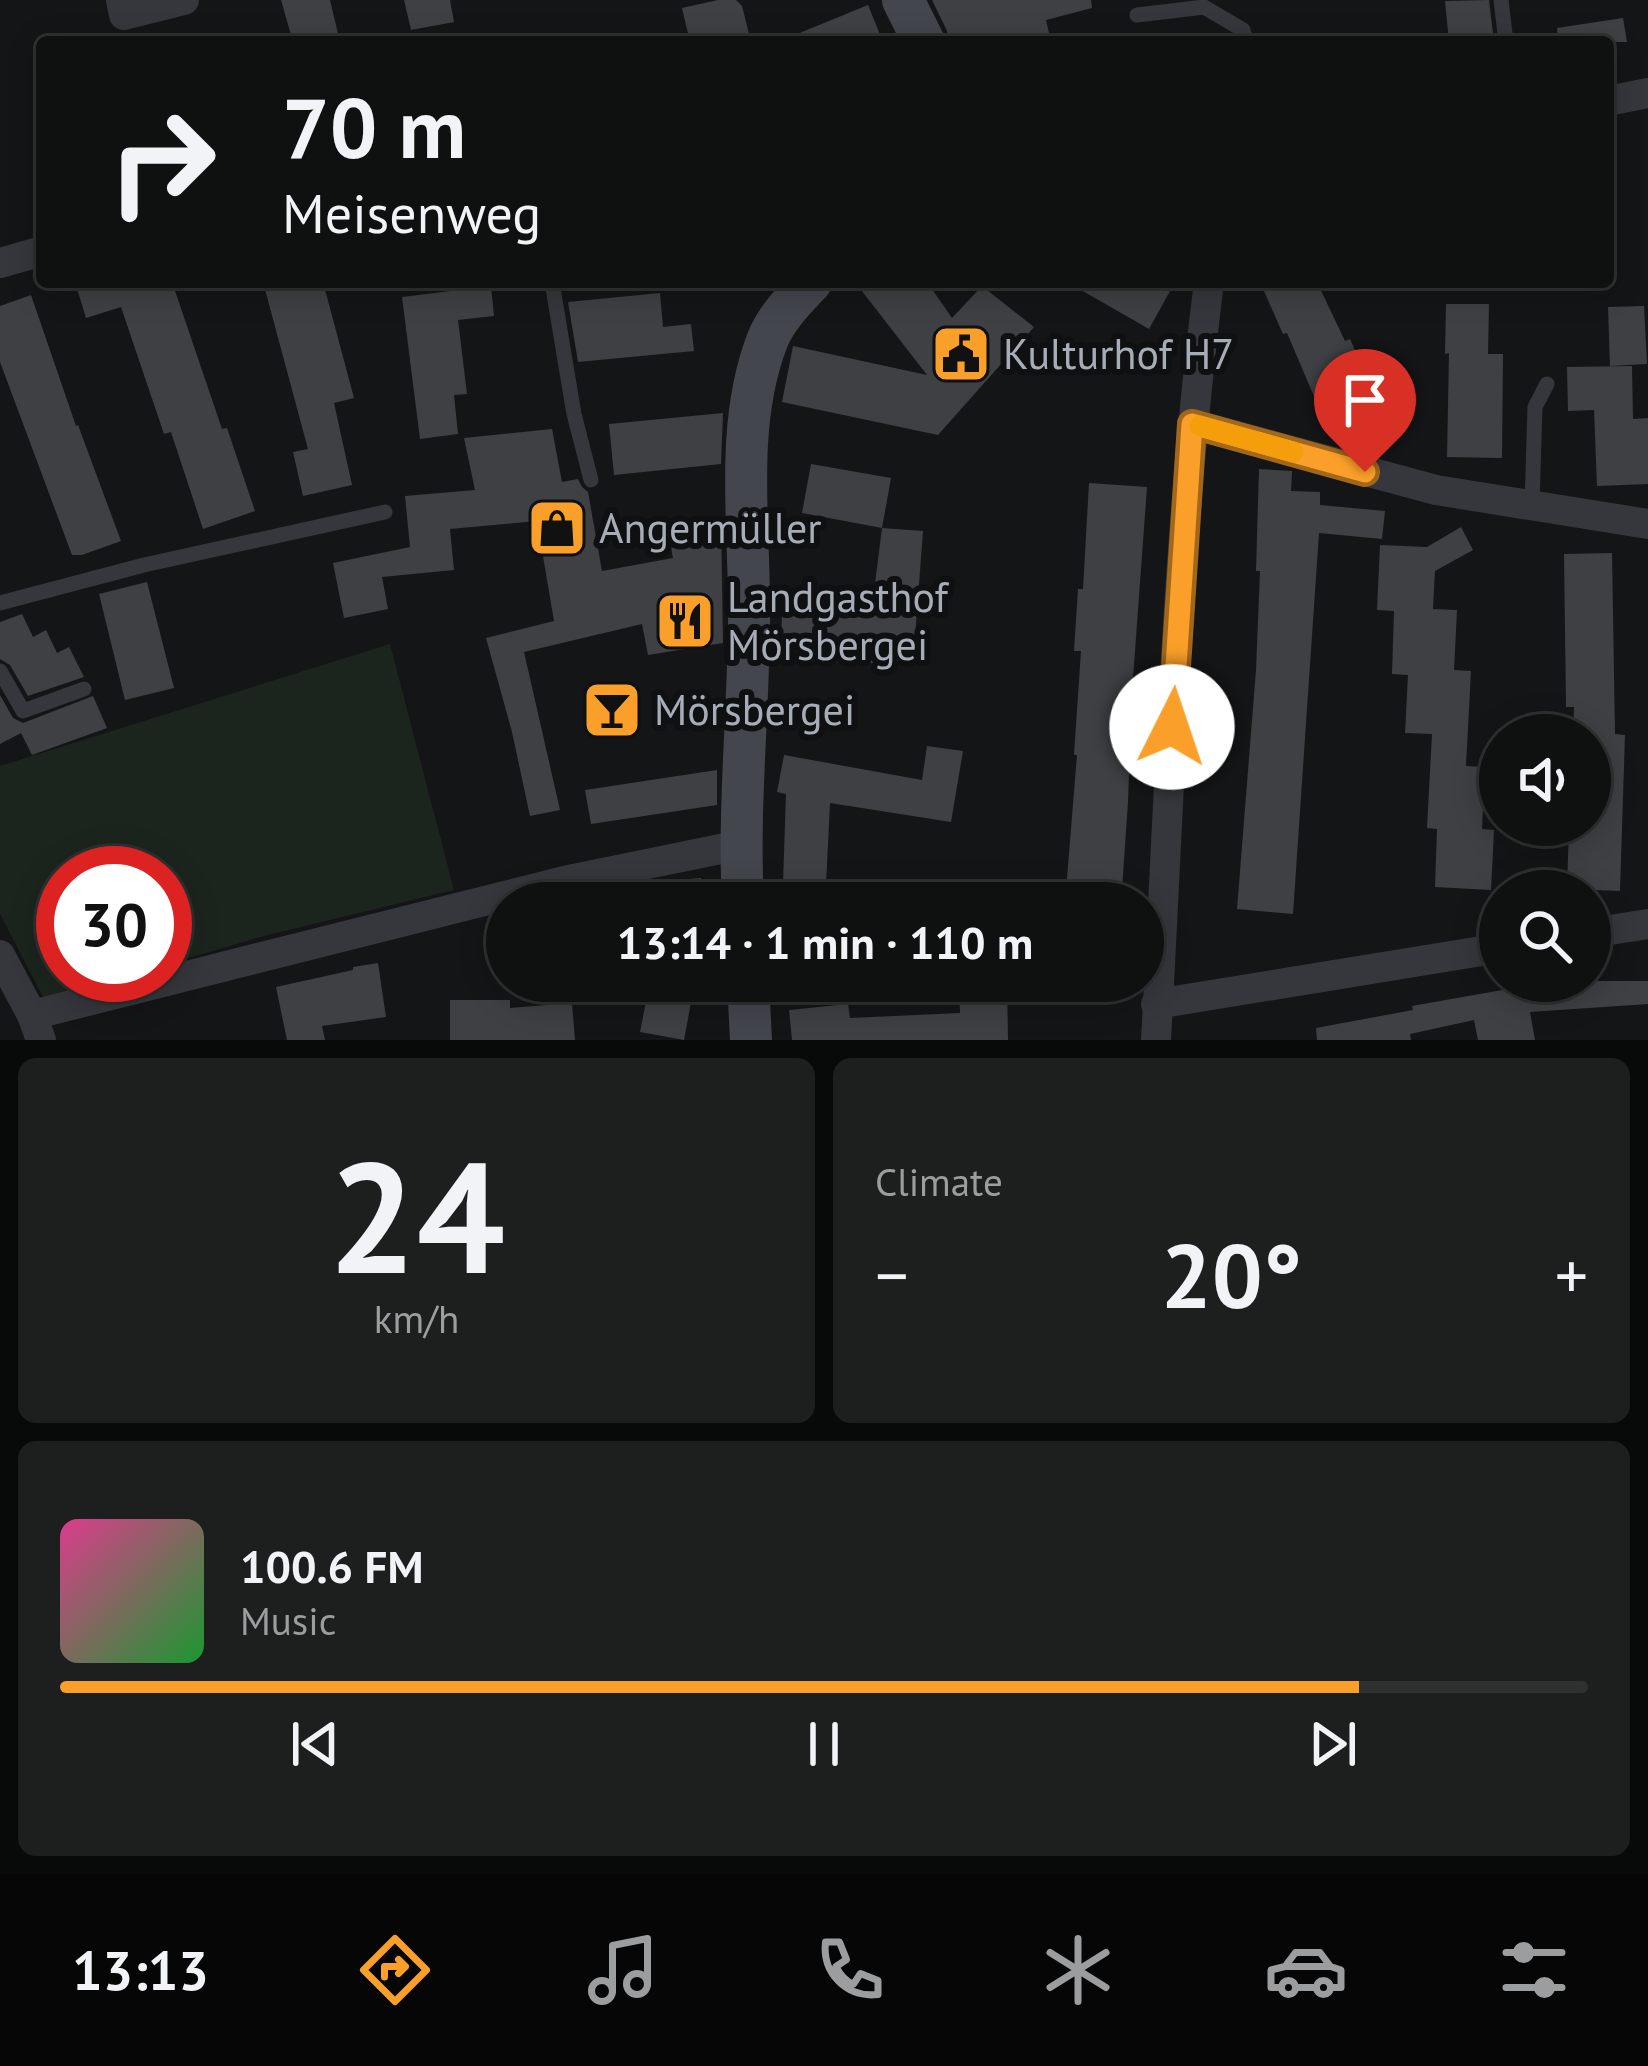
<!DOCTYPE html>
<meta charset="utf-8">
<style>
body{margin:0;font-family:"PT Sans",sans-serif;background:#1d1e1e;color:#f1f3f6;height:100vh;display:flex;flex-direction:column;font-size:45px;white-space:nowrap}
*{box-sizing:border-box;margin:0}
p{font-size:39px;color:#9b9d9f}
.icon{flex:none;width:66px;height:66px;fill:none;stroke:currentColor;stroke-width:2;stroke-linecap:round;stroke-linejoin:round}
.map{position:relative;height:1040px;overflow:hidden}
.side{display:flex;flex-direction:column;gap:18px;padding:18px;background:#080909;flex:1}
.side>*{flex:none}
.hud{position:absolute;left:36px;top:36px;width:1578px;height:252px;border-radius:12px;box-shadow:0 6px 30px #0003,0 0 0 3px #2f3030;background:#0f1010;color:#f1f3f6;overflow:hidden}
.controls{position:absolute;left:1479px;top:714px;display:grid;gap:24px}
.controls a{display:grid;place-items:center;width:132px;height:132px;border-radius:50%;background:#0f1010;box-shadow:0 6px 30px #0003,0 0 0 3px #2f3030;font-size:60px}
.speed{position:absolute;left:36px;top:846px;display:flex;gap:24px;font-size:60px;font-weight:700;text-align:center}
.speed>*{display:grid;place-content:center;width:156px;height:156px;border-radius:50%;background:#0f1010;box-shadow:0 6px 30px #0003,0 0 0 3px #2f3030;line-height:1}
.speed .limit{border:18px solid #d22;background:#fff;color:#111}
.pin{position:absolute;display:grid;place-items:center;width:102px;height:102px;color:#fff;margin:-123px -51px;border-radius:50% 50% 50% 0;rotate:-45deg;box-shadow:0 0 12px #0007}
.pin .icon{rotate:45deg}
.me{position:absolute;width:132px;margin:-66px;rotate:4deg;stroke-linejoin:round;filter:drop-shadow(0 0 9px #0008)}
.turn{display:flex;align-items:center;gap:42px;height:252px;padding:0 48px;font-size:54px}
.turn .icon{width:156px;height:156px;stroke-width:2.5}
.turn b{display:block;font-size:84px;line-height:102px}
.big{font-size:90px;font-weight:700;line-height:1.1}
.side .tile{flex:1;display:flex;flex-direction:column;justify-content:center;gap:18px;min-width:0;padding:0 42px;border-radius:18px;background:#1d1e1e}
.side .dial{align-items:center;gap:0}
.dial b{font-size:156px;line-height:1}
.song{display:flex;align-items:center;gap:36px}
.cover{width:144px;height:144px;border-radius:18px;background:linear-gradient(135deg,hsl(330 70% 55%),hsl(130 70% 35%))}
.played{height:12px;border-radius:6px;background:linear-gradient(90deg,#fa9f29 85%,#2f3030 85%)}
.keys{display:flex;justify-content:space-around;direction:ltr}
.heat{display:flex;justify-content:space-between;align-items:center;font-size:66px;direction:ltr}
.side .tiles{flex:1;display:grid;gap:18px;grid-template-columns:1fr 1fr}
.tile:last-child{grid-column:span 2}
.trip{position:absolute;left:486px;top:882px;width:678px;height:120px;border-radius:60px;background:#0f1010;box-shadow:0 6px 30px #0003,0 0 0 3px #2f3030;font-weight:700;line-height:120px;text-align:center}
.dock{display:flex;height:192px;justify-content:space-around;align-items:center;background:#060606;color:#9b9d9f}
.dock .icon{width:84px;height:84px}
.dock .selected{color:#fa9f29}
.dock b{font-size:54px;color:#f1f3f6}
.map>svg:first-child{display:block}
.green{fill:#1c251d}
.building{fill:#3e4043}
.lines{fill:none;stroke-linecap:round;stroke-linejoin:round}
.lane{stroke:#35373c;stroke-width:15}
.street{stroke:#35373c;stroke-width:30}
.secondary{stroke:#43464c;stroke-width:42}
.route-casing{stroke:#a2671b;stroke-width:30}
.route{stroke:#fa9f29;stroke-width:21}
.slow{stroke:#f59e0b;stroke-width:21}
.labels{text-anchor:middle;stroke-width:12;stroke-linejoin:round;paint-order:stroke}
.poi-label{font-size:42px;fill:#a6adb7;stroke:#0f1011;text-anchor:start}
</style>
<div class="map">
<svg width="1648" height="1040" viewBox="0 0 1648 1040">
<rect width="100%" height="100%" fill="#141516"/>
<!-- green -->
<polygon class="green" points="390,644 454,890 264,936 165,965 165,873 63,873 63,975 128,975 44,999 0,914 0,766"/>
<!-- building -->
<g class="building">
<polygon points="281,0 330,0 340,42 293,42"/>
<polygon points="404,0 450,0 454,22 411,30"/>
<polygon points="718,0 736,0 742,6 750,38 734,42 690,42 682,8"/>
<polygon points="932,0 1091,0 1092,8 1046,20 1051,42 949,42 947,31"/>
<polygon points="1489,0 1494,42 1449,42 1445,1"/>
<polygon points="868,5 883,42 780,42 780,41"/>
<polygon points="1623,18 1627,42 1558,42 1557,28"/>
<polygon points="75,282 172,282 222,429 227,428 255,511 203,529 171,432 164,434 121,307 86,318"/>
<polygon points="263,282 323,282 354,398 334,403 352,485 303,496 293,452 308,449"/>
<polygon points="855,282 927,282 952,318 982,286 1034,327 938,435 782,402 793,346 927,375"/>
<polygon points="1067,282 1175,282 1149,329"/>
<polygon points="1260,282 1317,282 1345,341 1350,339 1377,399 1325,422 1287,333 1283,334"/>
<polygon points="491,286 494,316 458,320 467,394 454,395 458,434 420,439 402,297"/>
<polygon points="660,293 663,327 691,324 694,351 578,362 568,302"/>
<polygon points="31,295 76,426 78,425 121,541 82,555 72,555 0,362 0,306"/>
<polygon points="1446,304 1489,304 1488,354 1503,354 1502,458 1447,457 1449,353 1445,354"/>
<polygon points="1644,306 1647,364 1610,366 1608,307"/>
<polygon points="1632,366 1633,419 1648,418 1648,484 1597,486 1594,410 1568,411 1567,367"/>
<polygon points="723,413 721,464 614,475 609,424"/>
<polygon points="552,429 562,482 578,479 582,487 588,492 602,571 673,558 667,527 721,517 723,643 648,655 642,624 524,652 560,810 530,816 512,732 486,638 554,621 537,521 450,529 454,570 382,577 388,609 344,618 333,563 410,547 405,496 475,490 464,438"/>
<polygon points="811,464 891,478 882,528 802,513"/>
<polygon points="1259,469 1292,471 1291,491 1320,492 1320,505 1385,511 1382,539 1319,533 1293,914 1237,909 1256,670 1260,571 1256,571"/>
<polygon points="1089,483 1147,487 1132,692 1128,802 1121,903 1065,903 1077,755 1074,755 1081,651 1074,651 1078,589 1083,589"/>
<polygon points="1461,527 1473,550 1435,571 1433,609 1457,610 1454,670 1471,671 1466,766 1485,767 1482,829 1494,830 1491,890 1435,887 1437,829 1427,828 1432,734 1405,733 1408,675 1392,674 1394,611 1377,610 1380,545 1427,547"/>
<polygon points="882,528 923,531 913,664 780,661 782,616 871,615"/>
<polygon points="1612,553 1615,734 1625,735 1620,891 1567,889 1569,825 1590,825 1590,735 1573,735 1574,707 1566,707 1564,554"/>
<polygon points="147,582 174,688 125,700 99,594"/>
<polygon points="22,614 33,637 46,630 57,653 69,647 84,677 28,696 10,665 0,659 0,622"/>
<polygon points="0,695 13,718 23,723 93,696 107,728 32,755 21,733 0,744"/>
<polygon points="927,746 963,751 951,822 830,803 826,885 783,884 786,794 777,792 784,755 922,780"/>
<polygon points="717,770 717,805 591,824 585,790"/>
<polygon points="701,878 703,903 657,903 655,882"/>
<polygon points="378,963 386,1017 322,1026 325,1040 287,1040 276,987 353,970 353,967"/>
<polygon points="650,981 695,981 684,1040 640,1032"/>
<polygon points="959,981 1007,981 1008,1040 792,1040 789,1010 848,1004 850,1018 960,1013"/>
<polygon points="1574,981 1648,981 1648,1004 1530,1012 1535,1040 1478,1040 1474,1020 1410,1034 1411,1040 1317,1040 1316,1028 1413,1010 1412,1006 1542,983"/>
<polygon points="450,1000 510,1000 510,1008 572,1003 575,1040 450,1040"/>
</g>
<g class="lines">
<!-- lane -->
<g class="lane">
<polyline points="1501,0 1506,42"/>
<polyline points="1137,15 1204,7 1243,30 1247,42"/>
<polyline points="552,282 574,414 591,480"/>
<polyline points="1532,504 1535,407 1547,384"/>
<polyline points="0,603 144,565 385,512"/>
<polyline points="0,671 23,711 84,689"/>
</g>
<!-- street -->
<g class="street">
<polyline points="121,0 124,15 184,0"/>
<polyline points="1608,101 1648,93"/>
<polyline points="0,263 42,251"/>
<polyline points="1192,424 1436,490 1648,524"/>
<polyline points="1590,933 1648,924"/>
<polyline points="0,955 32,1015 41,1040"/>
<polyline points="1156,1004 1500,948"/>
<polyline points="32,1015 564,881 740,845"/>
<path d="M1156,1040C1170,787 1177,534 1209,282"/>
</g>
<!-- secondary -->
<g class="secondary">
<polyline points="903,0 924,42"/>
<path d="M743,903C738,811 748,718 749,626C751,533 733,430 767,341C776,318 794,300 811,282"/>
<polyline points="748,981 751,1040"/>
</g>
</g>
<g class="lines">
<defs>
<polyline id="route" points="1172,727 1192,424 1365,472"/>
</defs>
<!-- route casing -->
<use href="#route" class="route-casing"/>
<!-- route -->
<use href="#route" class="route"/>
<!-- slow -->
<polyline class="slow" points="1200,426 1293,452"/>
</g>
<!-- icons -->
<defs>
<symbol id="civic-square" viewBox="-11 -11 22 22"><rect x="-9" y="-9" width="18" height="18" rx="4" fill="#fa9f29" stroke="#0f1011"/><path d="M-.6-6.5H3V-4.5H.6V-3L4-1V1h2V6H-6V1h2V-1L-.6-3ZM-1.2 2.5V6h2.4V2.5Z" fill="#111"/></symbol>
<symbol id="shop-square" viewBox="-11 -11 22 22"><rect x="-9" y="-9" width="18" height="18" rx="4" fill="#fa9f29" stroke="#0f1011"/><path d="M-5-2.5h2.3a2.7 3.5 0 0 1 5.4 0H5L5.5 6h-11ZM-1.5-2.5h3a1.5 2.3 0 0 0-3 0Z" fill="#111"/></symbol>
<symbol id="restaurant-square" viewBox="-11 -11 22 22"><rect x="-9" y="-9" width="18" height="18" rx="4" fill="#fa9f29" stroke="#0f1011"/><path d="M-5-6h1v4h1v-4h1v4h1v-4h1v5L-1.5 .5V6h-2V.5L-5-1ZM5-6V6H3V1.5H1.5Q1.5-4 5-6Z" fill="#111"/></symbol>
<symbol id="bar-square" viewBox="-11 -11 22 22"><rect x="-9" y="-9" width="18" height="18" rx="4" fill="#fa9f29" stroke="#0f1011"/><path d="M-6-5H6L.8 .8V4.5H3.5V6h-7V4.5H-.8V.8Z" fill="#111"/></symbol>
</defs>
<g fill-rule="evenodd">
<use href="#civic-square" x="928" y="321" width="66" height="66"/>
<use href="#shop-square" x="524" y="495" width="66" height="66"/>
<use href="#restaurant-square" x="652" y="588" width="66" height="66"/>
<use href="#bar-square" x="579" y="677" width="66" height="66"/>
</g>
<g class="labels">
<!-- poi labels -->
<g class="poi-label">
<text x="1003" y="369">Kulturhof H7</text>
<text x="599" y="543">Angermüller</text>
<text x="727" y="612">Landgasthof<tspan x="727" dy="48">Mörsbergei</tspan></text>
<text x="654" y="725">Mörsbergei</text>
</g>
</g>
</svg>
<div class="controls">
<a><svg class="icon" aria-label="sound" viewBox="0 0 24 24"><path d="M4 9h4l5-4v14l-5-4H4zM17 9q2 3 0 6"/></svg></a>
<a><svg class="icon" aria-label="search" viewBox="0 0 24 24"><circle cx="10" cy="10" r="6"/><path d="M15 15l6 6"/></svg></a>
</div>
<div class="speed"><div class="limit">30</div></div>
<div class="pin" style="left:1365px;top:472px;background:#d93025"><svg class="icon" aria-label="arrive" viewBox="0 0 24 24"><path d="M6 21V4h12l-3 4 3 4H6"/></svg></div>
<svg class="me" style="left:1172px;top:727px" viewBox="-20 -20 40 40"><circle r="19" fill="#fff"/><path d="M0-13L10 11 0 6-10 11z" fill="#fa9f29"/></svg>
<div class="trip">13:14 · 1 min · 110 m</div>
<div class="hud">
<div class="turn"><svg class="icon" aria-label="right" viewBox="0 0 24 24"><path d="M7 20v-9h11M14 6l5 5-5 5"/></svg><div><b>70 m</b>Meisenweg</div></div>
</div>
</div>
<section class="side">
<div class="tiles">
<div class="tile dial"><b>24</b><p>km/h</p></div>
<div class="tile"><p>Climate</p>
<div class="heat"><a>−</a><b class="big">20°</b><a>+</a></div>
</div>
<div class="tile">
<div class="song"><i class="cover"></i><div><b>100.6 FM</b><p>Music</p></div></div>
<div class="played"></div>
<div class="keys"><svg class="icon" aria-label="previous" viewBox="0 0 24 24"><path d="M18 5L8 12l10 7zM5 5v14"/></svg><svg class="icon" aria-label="pause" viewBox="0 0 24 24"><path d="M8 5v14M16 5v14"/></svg><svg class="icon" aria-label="next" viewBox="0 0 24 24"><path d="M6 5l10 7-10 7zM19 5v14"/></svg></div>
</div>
</div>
</section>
<nav class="dock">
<b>13:13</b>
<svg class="icon selected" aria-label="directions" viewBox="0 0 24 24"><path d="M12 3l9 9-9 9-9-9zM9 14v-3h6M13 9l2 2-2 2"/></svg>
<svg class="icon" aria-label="music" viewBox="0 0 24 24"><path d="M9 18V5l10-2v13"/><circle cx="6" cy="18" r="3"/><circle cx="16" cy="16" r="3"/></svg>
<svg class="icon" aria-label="phone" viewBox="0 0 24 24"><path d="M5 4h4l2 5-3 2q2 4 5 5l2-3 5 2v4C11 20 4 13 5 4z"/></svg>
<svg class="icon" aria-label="climate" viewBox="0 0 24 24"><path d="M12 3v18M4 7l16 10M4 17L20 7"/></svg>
<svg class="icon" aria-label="car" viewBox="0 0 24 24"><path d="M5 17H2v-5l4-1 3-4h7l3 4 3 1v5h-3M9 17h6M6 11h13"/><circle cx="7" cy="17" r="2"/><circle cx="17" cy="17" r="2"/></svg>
<svg class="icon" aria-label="filters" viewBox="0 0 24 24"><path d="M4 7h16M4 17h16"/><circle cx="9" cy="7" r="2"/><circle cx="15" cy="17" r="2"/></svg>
</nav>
